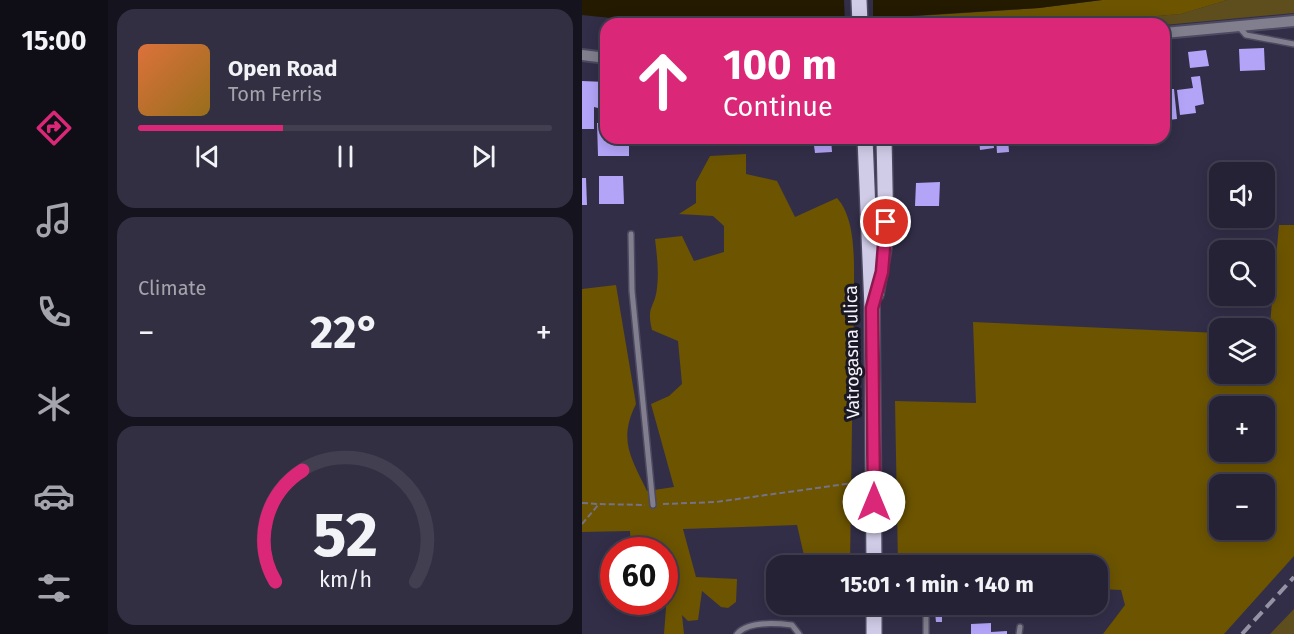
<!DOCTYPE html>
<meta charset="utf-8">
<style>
body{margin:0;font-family:"Fira Sans",sans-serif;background:#322f42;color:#f1f3f6;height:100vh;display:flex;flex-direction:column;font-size:22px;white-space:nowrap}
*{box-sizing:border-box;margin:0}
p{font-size:20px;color:#a4a4ad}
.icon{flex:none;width:33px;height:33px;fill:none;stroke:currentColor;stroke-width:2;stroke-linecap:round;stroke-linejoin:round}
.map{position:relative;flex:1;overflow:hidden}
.sheet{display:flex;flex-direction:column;gap:9px;padding:9px;background:#15131e;width:474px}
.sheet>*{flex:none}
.banner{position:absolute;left:18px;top:18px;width:570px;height:126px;border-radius:18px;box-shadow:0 3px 15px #0003,0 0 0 2px #423f51;background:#db2777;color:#fff;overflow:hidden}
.fabs{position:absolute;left:627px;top:162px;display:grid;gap:12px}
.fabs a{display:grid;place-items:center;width:66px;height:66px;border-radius:12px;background:#262236;box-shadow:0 3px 15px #0003,0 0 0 2px #423f51;font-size:30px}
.speed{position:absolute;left:18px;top:537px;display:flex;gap:12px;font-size:30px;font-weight:700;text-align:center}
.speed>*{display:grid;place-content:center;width:78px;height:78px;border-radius:50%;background:#262236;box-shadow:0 3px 15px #0003,0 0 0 2px #423f51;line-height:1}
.speed .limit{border:9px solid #d22;background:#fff;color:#111}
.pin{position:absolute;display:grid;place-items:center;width:51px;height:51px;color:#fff;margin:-26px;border:3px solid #fff;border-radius:50%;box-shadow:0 2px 6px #0007}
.me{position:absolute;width:66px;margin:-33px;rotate:0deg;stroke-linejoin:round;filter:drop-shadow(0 0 4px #0008)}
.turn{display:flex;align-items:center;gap:21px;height:126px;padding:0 24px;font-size:27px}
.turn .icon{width:78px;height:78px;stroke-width:2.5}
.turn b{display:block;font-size:42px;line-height:51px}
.big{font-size:45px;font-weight:700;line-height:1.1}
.sheet .card{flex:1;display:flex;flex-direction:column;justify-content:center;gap:9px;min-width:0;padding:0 21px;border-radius:18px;background:#322f42}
.sheet .dial{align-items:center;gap:0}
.dial svg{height:156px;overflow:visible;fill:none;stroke:#423f51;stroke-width:7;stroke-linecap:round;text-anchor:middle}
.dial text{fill:#f1f3f6;stroke:none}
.song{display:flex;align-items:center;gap:18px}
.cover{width:72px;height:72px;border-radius:9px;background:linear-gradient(135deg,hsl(20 70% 55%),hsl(40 70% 35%))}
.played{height:6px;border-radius:3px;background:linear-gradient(90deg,#db2777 35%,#423f51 35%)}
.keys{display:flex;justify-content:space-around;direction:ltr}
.heat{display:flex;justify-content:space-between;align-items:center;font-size:33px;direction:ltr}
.trip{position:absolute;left:184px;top:555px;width:342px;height:60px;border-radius:18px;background:#262236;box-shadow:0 3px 15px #0003,0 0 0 2px #423f51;font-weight:700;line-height:60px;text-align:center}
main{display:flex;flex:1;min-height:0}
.tabs{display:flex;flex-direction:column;width:108px;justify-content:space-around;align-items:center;background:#0f0e16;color:#a4a4ad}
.tabs .icon{width:42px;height:42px}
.tabs .active{color:#db2777}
.tabs b{font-size:27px;color:#f1f3f6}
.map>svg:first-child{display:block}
.green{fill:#5f4e1d}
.forest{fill:#6c5400;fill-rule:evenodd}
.water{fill:#241a00}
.pier{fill:#322e48}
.building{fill:#b3a4f8}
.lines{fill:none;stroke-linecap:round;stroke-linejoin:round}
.lane-casing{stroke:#4d4961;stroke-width:8}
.street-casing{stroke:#4d4961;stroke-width:14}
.primary-casing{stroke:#4d4961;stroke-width:18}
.path{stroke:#757287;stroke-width:2;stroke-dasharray:6 3;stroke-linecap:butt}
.lane{stroke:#817f8d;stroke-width:5}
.street{stroke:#817f8d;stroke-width:10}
.primary{stroke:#d0cce8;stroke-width:15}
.rail{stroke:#9592a4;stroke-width:4;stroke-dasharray:12 6;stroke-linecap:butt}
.route-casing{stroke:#8e194d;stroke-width:15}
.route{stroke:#db2777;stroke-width:10}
.labels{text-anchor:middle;stroke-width:6;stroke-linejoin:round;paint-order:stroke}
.street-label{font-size:18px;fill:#f4f2fd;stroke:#1a1824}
</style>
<main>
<nav class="tabs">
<b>15:00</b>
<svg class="icon active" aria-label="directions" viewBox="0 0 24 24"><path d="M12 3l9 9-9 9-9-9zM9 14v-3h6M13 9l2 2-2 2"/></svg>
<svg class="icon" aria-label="music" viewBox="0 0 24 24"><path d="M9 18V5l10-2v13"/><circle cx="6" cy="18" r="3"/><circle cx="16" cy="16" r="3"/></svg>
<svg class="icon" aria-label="phone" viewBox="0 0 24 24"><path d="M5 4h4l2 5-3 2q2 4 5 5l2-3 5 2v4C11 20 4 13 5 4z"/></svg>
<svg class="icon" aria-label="climate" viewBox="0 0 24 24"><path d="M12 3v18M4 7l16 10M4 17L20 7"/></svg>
<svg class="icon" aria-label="car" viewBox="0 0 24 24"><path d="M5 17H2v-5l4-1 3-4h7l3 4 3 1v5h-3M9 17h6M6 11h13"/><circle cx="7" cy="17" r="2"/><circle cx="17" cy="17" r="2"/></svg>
<svg class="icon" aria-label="filters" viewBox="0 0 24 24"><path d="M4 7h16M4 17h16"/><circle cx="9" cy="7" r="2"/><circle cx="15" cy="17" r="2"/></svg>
</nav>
<section class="sheet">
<div class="card">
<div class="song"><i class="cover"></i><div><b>Open Road</b><p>Tom Ferris</p></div></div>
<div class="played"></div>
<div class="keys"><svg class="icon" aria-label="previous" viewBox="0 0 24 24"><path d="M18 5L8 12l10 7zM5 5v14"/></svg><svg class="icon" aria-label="pause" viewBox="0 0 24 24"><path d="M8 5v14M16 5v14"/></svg><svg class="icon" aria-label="next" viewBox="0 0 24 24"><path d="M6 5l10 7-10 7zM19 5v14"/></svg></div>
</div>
<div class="card"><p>Climate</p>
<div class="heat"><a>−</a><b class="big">22°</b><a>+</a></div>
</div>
<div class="card dial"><svg viewBox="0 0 100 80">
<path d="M14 69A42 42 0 1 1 86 69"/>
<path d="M14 69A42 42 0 0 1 28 12" stroke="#db2777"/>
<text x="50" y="56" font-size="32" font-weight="700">52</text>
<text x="50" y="72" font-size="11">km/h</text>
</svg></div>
</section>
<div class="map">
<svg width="712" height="634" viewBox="0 0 712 634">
<rect width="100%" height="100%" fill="#322e48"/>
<!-- green -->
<g class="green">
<polygon points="645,0 712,0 712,13 582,25 481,24 599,14"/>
<polygon points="712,609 712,634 688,634"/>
</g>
<!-- forest -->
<g class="forest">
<polygon points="520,0 645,0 599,14 481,24 304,24 305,18 457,8"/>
<path d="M164,154V174L195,181L213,217L255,198C274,219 272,261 272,288L268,565L224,564L215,525L101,529L114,577L155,579L154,602L146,608L139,607L120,591L116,620L106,621L100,615L102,634H82L87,569H83L82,550H49L48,531L0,532V289L34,285L54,404C36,440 49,458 65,491L92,487L69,404L87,396L100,384L96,341L70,330C64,306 73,308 75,288C77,271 75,256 73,239L100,236L112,261L142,252V226L131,216L97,214L114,203V182L128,156Z"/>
<path d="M697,225H712V556L642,634H521L543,605L539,590L516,589V566L316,565L313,401L394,403L391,322L637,333L638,374H682L683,335H687ZM638,406H682V452H638ZM638,484H682V530H638Z"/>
</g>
<!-- water -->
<polygon class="water" points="0,0 520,0 457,8 232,22 77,23 0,15"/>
<!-- pier -->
<polygon class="pier" points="262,0 291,0 291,22 263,23"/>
<!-- building -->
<g class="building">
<polygon points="682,48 683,70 658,71 657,49"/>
<polygon points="624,50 627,66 608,68 606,52"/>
<polygon points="618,76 622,104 613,106 614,113 598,115 595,90 611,88 609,77"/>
<polygon points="0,81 24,82 24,120 16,120 16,108 12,107 12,129 0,129"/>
<polygon points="583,89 592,89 595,119 586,120"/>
<polygon points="15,123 24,123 25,139 47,138 47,156 16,156"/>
<polygon points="231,138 249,138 250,152 233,153"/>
<polygon points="397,138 411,138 412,148 398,150"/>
<polygon points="414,138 426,138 427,152 415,153"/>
<polygon points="17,176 41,176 42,204 17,204"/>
<polygon points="0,178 4,178 5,205 0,205"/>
<polygon points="358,182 357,206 333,206 334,183"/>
<polygon points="331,604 356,604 356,607 342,607 342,613 331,613"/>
<polygon points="353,613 360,613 360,622 354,622"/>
<polygon points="409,623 409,632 425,631 425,634 389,634 389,624"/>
</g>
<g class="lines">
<defs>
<g id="lane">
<polyline points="657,27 664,35 712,44"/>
<polyline points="49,234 50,291 71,505"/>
<path d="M155,634C166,621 194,623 210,625L217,634"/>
<polyline points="344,634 344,611"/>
<polyline points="437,634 438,627"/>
</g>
<g id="street">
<polyline points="582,33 712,21"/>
<polyline points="0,55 24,58"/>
</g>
<g id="primary">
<polyline points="277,0 278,24"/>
<polyline points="283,138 290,308 292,566"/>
<polyline points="294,294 304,235 302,138"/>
<polyline points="292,604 292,634"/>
</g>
</defs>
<!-- lane casing -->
<use href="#lane" class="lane-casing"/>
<!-- street casing -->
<use href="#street" class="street-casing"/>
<!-- primary casing -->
<use href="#primary" class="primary-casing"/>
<!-- path -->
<g class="path">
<polyline points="0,503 17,504"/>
<polyline points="81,504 134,502 278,482"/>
<polyline points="0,524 17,504 63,505"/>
</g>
<!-- lane -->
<use href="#lane" class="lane"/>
<!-- street -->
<use href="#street" class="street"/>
<!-- primary -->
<use href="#primary" class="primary"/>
<!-- rail -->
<polyline class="rail" points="660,634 712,577"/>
</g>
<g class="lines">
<defs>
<polyline id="route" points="292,502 290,308 300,272 304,222"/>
</defs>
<!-- route casing -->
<use href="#route" class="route-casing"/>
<!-- route -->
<use href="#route" class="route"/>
</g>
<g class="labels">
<!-- street labels -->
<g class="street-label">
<text transform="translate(270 352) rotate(-91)" y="6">Vatrogasna ulica</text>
</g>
</g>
</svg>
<div class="fabs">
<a><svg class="icon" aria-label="sound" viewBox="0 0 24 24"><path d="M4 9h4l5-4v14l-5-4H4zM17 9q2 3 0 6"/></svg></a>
<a><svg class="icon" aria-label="search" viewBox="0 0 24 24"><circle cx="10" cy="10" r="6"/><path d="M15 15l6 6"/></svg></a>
<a><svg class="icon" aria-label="layers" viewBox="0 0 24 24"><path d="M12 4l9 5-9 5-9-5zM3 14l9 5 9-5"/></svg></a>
<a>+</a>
<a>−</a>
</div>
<div class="speed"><div class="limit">60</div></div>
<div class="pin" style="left:304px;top:222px;background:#d93025"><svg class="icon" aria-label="arrive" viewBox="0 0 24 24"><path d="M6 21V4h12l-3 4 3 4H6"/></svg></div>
<svg class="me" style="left:292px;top:502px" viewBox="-20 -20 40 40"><circle r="19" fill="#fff"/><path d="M0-13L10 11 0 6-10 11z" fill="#db2777"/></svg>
<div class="trip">15:01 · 1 min · 140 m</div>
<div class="banner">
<div class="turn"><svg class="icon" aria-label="ahead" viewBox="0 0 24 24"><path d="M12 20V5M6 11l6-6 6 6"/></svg><div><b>100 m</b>Continue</div></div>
</div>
</div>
</main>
